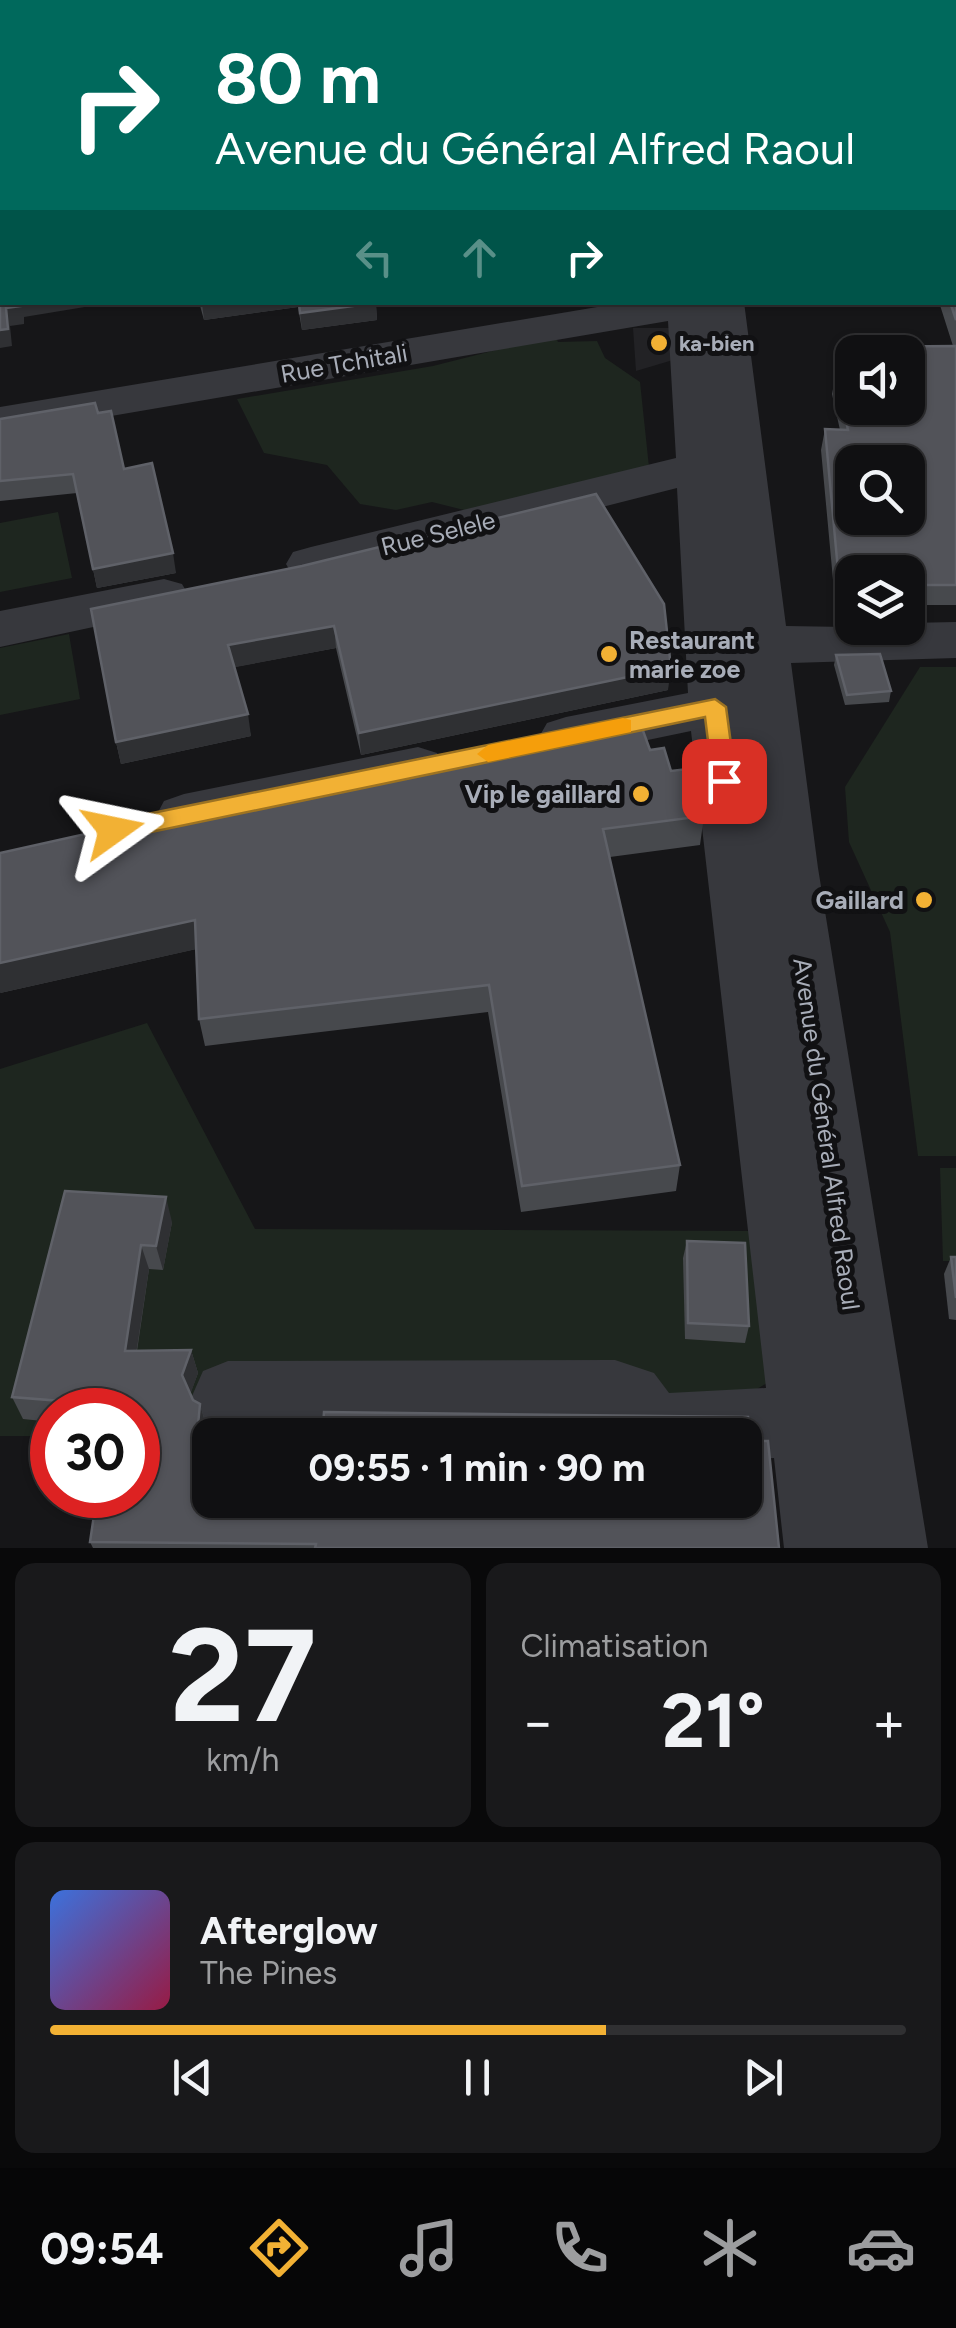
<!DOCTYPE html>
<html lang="fr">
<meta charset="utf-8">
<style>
body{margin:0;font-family:Figtree,sans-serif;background:#19191b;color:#f1f3f6;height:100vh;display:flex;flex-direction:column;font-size:38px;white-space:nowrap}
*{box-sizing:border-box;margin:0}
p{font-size:32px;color:#9c9d9f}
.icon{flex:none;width:55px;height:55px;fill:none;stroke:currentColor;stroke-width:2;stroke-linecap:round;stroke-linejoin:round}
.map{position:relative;height:1548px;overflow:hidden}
.details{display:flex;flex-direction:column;gap:15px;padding:15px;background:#09090a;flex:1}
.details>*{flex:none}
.banner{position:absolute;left:0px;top:0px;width:958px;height:305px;box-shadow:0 2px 8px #0004,0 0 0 2px #303032;background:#00695c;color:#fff;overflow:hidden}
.buttons{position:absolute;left:835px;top:335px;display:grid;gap:20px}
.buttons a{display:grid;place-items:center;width:90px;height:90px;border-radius:20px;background:#101012;box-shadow:0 2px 8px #0004,0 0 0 2px #303032;font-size:50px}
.speed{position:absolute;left:30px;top:1388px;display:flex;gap:20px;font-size:50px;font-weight:700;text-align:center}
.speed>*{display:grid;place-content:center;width:130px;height:130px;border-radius:50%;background:#101012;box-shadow:0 2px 8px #0004,0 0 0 2px #303032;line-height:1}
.speed .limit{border:15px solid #d22;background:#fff;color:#111}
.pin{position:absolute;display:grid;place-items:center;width:85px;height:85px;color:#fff;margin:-42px;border-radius:20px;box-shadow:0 5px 15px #0006}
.me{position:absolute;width:110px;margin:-55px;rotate:78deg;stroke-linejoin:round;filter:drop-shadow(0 0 8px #0008)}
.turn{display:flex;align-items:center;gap:35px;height:210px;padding:0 50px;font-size:45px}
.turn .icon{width:130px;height:130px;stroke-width:2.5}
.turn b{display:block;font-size:70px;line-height:85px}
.lanes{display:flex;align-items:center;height:95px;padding:0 50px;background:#0003;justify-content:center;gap:50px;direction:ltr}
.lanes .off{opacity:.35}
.big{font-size:75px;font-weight:700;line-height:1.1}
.details .tile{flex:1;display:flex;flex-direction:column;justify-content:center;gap:15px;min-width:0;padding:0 35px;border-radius:20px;background:#19191b}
.details .dial{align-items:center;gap:0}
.dial b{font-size:130px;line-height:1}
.song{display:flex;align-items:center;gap:30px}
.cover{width:120px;height:120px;border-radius:15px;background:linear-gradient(135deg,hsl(220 70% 55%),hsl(340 70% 35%))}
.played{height:10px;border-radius:5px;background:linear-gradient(90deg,#f2b134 65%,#303032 65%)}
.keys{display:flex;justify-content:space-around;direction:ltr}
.heat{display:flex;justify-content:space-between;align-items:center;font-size:55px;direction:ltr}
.details .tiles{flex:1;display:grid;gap:15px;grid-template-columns:1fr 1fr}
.tile:last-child{grid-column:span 2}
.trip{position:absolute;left:192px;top:1418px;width:570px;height:100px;border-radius:20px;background:#101012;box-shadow:0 2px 8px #0004,0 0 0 2px #303032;font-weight:700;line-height:100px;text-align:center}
.menu{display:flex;height:160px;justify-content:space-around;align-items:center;background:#060607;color:#9c9d9f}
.menu .icon{width:70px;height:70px}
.menu .on{color:#f2b134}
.menu b{font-size:45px;color:#f1f3f6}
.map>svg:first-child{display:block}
.built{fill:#222225}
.green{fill:#1e261f}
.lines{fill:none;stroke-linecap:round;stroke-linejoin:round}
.minor{fill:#37383d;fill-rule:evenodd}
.wall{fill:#47494d}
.shaded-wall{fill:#2f3033}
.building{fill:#525359;stroke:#5f6168;stroke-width:2.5;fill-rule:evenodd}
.route{fill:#f2b134;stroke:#9d7322;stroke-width:2.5}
.slow{fill:#f59e0b}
.poi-dot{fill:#f2b134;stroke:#111113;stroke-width:4}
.labels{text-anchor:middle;stroke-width:10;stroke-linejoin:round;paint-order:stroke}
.far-poi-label{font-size:22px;font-weight:bold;fill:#a8adb8;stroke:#111113;text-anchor:start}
.street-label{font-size:25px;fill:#a8adb8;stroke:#111113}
.poi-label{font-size:25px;font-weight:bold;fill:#a8adb8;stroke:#111113;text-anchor:end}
</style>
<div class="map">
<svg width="956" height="1548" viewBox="0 0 956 1548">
<rect width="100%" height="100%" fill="#161618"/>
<!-- built -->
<polygon class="built" points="633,328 677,328 683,357 636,371"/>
<!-- green -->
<g class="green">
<polygon points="555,335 558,342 597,341 605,358 640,382 649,467 484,515 432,502 396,510 360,504 327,465 264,453 237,399 433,366"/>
<polygon points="58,512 72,578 0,592 0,523"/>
<polygon points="69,634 80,699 0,715 0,648"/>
<polygon points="920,667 956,667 956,1156 918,1156 890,932 849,842 845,787"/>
<polygon points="147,1023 255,1229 754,1231 767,1383 714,1415 192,1436 138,1410 52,1410 52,1436 0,1436 0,1069"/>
<polygon points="940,1168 956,1168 956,1261 943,1261"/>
</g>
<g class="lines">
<!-- minor -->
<g class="minor">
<rect x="674" y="0" width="34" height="2"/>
<rect x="0" y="100" width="2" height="22"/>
<polygon points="627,302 744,302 786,626 908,628 908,623 956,622 956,658 791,663 818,868 928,1548 784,1548 774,1458 745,1460 745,1435 607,1435 604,1430 228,1431 203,1421 192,1396 203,1371 228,1361 615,1360 654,1373 669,1393 766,1388 691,731 566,757 547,751 539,737 547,723 566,717 688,693 677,488 311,581 293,576 286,564 293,552 311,547 676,458 668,321 0,435 0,407"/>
<polygon points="164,579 182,584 189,596 182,608 0,647 0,611"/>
<polygon points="418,747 437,753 445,768 437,783 184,838 164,831 156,816 164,801 184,794"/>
</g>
</g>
<!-- wall -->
<g class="wall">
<polygon points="956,80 956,605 908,605 908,572 852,572 852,623 837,623 821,450 825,429 840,430 832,394 836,374 844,374 842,367 845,347 953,346 939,302 955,302"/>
<polygon points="199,302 410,302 376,306 377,320 302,330 298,307 204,320"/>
<polygon points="98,413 124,469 176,573 97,588 77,493 0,501 0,419"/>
<polygon points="302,566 668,690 361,755 336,648 234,667 251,736 121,764 116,742"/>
<polygon points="836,655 891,691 889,702 845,705 834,665"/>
<polygon points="650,750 671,771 704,816 700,845 610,857 680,1165 676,1191 521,1212 488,1012 205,1046 199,1019 196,949 0,993 259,809 346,790 345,778"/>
<polygon points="65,1191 172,1222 163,1270 149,1269 137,1351 191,1350 198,1373 190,1394 193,1400 200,1404 206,1425 749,1441 779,1548 93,1548 90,1542 138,1410 52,1410 52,1422 23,1419 12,1397"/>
<polygon points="687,1241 749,1326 745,1343 685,1339 683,1258"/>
<polygon points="951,1257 956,1257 956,1320 949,1319 944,1274"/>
</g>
<!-- shaded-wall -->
<g class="shaded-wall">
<polygon points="20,302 115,302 24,317 24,324 10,326 12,346 0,348 0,330 6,308"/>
<polygon points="298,302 298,307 204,320 202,303"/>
<polygon points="376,303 377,320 302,330 300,313"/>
<polygon points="173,553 176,573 97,588 93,569"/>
<polygon points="334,626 336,648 231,668 228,645"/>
<polygon points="671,668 668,690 361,755 359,733"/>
<polygon points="248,714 251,736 121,764 116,742"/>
<polygon points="195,920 201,948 0,993 0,963"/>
<polygon points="166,1197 172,1222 163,1270 156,1246"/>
<polygon points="141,1245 149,1269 133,1374 125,1351"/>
<polygon points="191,1350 198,1373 189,1398 182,1375"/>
<polygon points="200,1404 206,1426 198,1425"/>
</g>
<!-- building -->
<g class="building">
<polygon points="0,0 256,0 258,2 2,2 2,98 2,83 0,82"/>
<polygon points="281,0 620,0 620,1 261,2"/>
<polygon points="759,0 872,0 872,2 760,2"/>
<polygon points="955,80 956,80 956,320 950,302 955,302"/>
<polygon points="0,152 2,152 2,302 20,302 21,306 6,308 8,329 0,330"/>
<polygon points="299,302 376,302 376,303 300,313"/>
<path d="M956,346V585H908V572H852V603H841L825,429L848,430L836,374H852V408H908V352H852V371L845,347ZM852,462H908V518H852Z"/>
<polygon points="95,403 98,413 111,411 124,469 152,463 173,553 93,569 73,474 0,481 0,419"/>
<polygon points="596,494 664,604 671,668 359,733 334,626 228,645 248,714 116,742 91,609 302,566"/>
<polygon points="880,654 891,691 847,695 836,655"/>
<polygon points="638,717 650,750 664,748 671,771 698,768 704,816 603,829 680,1165 522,1186 489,985 199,1019 195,920 0,963 0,853 256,796 259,809 350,789 345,778"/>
<path d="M65,1191L166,1197L156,1246L141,1245L125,1351L191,1350L182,1375L193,1400L200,1404L198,1425L323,1426L324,1412L748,1417L749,1441H768L779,1548H315L316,1544L90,1542L97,1495H138V1410H110L111,1405L12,1397ZM210,1435H745V1500H210Z"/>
<polygon points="687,1241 745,1243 749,1326 688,1323"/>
<polygon points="951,1257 956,1257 956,1298"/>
</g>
<!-- route -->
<polygon class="route" points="715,699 726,707 736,781 724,790 713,781 705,717 113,840 101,830 113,821"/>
<!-- slow -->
<polygon class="slow" points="623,718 631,720 631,732 488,762 477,754 488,745"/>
<!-- markers -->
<g class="poi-dot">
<circle cx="659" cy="343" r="10"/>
<circle cx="609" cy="654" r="10"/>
<circle cx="641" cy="794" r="10"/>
<circle cx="924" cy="900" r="10"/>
</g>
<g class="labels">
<!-- far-poi labels -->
<g class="far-poi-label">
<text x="679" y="351">ka-bien</text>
</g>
<!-- street labels -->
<g class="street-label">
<text transform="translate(344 363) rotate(-10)" y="9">Rue Tchitali</text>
<text transform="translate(438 533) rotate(-14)" y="9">Rue Selele</text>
<text transform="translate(827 1134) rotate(82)" y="9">Avenue du Général Alfred Raoul</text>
</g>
<!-- poi labels -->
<g class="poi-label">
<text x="629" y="649" text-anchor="start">Restaurant<tspan x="629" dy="29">marie zoe</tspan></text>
<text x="621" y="803">Vip le gaillard</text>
<text x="904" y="909">Gaillard</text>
</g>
</g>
</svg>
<div class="buttons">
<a><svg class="icon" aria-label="sound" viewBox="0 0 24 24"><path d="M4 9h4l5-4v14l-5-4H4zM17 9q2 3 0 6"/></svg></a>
<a><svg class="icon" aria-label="search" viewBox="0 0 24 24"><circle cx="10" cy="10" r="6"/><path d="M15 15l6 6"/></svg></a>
<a><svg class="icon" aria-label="layers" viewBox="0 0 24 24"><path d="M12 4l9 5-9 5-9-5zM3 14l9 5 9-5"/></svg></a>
</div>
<div class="speed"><div class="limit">30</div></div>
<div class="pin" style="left:724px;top:781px;background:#d93025"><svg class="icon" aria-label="arrive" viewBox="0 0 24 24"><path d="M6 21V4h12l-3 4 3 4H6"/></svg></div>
<svg class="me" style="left:113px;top:830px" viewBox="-20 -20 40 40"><path d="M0-17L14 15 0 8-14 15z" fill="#f2b134" stroke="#fff" stroke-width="4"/></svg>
<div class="trip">09:55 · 1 min · 90 m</div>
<div class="banner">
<div class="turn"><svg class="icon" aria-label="right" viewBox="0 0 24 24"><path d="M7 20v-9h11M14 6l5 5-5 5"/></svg><div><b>80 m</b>Avenue du Général Alfred Raoul</div></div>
<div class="lanes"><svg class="icon off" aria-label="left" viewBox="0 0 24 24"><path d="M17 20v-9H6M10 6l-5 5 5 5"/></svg><svg class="icon off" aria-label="ahead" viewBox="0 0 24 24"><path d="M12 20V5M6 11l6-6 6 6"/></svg><svg class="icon" aria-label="right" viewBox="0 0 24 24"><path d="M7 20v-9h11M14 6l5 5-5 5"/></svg></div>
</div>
</div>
<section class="details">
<div class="tiles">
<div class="tile dial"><b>27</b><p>km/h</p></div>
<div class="tile"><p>Climatisation</p>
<div class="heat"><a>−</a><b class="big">21°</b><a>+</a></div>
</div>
<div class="tile">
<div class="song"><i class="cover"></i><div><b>Afterglow</b><p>The Pines</p></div></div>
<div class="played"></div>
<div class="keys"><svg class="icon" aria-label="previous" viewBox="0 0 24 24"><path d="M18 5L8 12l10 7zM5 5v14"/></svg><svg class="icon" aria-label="pause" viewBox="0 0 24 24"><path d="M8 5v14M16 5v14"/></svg><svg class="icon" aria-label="next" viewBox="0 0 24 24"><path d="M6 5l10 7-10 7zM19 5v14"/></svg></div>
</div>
</div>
</section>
<nav class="menu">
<b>09:54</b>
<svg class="icon on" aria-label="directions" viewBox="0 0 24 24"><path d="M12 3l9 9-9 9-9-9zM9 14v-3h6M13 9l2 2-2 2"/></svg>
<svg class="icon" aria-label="music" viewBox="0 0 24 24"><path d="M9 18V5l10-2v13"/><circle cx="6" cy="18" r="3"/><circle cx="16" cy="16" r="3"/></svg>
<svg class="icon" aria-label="phone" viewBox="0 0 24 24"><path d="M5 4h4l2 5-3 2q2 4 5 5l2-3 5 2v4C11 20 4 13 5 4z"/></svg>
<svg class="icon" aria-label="climate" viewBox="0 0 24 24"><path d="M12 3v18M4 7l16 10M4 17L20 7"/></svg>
<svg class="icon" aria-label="car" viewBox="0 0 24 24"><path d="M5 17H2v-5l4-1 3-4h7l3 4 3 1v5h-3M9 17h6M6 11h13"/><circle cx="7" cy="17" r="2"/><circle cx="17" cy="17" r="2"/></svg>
</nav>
